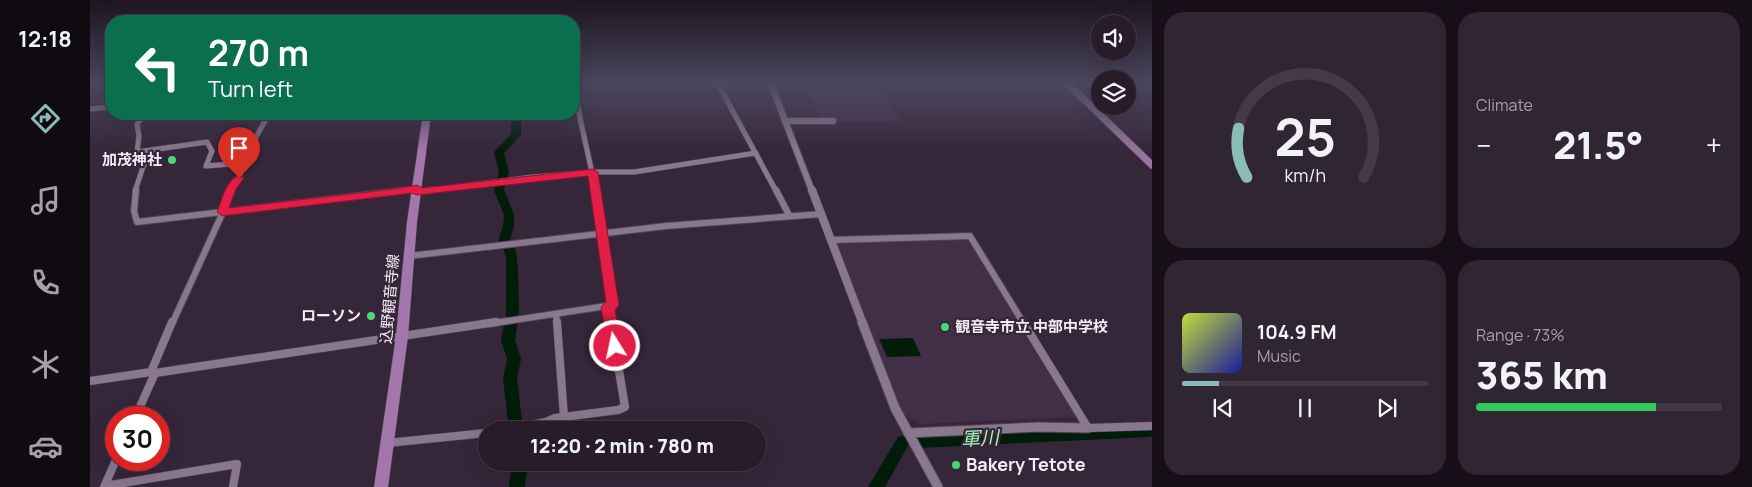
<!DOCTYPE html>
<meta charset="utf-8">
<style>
body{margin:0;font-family:Manrope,"Noto Sans JP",sans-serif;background:#302533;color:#f1f3f6;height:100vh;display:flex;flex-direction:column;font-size:19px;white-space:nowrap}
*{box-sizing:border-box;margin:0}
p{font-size:16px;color:#a5a1a9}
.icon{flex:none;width:28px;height:28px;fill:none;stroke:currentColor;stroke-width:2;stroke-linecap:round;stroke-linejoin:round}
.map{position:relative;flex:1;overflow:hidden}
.drawer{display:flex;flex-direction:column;gap:12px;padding:12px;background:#160f18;width:600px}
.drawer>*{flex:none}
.hud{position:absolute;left:15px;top:15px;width:475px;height:105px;border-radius:20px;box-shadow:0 5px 20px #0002,0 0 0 1px #443a47;background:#0b6e4f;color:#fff;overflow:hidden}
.tools{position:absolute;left:1001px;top:15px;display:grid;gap:10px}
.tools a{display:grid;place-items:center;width:45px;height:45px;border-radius:50%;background:#281c2b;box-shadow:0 5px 20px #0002,0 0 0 1px #443a47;font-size:25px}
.speed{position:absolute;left:15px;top:406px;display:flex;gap:10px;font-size:25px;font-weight:700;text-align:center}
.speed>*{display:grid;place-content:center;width:65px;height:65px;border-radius:50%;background:#281c2b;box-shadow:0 5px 20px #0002,0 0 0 1px #443a47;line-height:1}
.speed .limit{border:8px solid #d22;background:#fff;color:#111}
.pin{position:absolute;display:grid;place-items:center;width:42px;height:42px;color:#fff;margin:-51px -21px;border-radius:50% 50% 50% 0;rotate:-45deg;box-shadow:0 0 5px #0007}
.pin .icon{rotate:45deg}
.me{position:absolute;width:55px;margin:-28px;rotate:350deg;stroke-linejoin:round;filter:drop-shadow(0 0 4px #0008)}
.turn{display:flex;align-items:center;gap:18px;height:105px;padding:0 20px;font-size:22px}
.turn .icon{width:65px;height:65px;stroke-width:2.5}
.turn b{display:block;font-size:35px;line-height:42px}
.big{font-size:38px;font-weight:800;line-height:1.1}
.drawer .widget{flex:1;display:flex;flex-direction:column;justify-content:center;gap:8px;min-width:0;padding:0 18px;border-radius:20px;background:#302533}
.drawer .dial{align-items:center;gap:0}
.dial svg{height:130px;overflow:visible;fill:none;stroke:#443a47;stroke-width:7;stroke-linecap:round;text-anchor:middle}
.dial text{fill:#f1f3f6;stroke:none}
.song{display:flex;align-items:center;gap:15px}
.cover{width:60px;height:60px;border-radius:8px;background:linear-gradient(135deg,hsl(70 70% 55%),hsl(240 70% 35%))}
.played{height:5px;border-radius:2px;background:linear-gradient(90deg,#8bbbb9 15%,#443a47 15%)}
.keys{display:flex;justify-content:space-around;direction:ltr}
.heat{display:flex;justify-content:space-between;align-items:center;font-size:28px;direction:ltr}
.charge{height:8px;border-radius:4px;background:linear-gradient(90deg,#34c759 73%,#443a47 0)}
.drawer .tiles{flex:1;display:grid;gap:12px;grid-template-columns:repeat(2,1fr)}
.trip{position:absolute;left:388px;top:421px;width:288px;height:50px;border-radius:25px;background:#281c2b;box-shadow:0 5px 20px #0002,0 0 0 1px #443a47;font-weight:800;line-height:50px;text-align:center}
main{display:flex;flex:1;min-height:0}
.tabs{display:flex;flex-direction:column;width:90px;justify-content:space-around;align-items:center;background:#100b11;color:#a5a1a9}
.tabs .icon{width:35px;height:35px}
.tabs .active{color:#8bbbb9}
.tabs b{font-size:22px;color:#f1f3f6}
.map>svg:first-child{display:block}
.built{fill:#422e46}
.water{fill:#011c08}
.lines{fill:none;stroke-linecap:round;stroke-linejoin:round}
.river{fill:#011c08;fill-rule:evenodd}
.minor-far2-casing{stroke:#514354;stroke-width:6}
.minor-far1-casing{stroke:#514354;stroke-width:8}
.minor-casing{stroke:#514354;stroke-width:9}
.tertiary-far2-casing{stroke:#514354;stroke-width:8}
.tertiary-far1-casing{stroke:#514354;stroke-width:9}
.tertiary-casing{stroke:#514354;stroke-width:11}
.secondary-casing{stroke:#514354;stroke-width:8}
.primary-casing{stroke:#514354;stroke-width:1}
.minor-far2{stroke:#89778d;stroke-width:5}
.minor-far1{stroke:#89778d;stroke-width:6}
.minor{stroke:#89778d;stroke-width:8}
.tertiary-far2{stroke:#89778d;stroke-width:6}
.tertiary-far1{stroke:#89778d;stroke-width:8}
.tertiary{stroke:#89778d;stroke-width:9}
.secondary{stroke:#96769c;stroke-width:7}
.primary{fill:#a376ac;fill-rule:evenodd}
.route{fill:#e11d48;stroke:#92132f}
.poi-dot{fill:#49d778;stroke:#352639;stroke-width:2}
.labels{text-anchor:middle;stroke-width:4.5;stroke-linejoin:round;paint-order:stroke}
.poi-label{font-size:15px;font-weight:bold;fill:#f6ecf8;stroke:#352639;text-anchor:end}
.street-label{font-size:15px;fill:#f6ecf8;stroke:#352639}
.near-poi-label{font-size:18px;font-weight:bold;fill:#f6ecf8;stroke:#352639;text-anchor:start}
.near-water-label{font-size:19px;font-style:italic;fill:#a2f3b5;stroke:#352639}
</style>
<main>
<nav class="tabs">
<b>12:18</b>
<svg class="icon active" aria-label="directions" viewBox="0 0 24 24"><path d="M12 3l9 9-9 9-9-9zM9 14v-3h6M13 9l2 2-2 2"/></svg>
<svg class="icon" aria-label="music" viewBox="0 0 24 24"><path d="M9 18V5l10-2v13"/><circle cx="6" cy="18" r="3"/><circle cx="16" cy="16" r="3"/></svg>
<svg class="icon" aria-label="phone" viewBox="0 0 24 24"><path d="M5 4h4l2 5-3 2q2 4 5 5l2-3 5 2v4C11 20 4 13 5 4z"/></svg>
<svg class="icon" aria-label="climate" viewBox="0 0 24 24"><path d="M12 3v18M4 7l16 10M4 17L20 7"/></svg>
<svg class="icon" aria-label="car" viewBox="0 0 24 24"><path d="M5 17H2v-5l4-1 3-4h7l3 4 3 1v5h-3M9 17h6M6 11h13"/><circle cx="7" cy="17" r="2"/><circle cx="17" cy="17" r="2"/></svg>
</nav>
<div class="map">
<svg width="1062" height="487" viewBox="0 0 1062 487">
<rect width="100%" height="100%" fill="#352639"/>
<!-- built -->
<g class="built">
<polygon points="714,84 788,84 811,121 731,122"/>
<polygon points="878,238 986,417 830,424 812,413 744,241"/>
</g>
<!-- water -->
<polygon class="water" points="823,338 831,356 797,357 789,339"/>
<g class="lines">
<!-- river -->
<g class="river">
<polygon points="429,114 437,114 431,123 431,135 414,153 419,172 414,190 424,215 424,226 420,241 426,251 428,269 429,312 425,340 431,359 427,378 433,430 419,430 413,378 417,359 411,340 414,323 416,319 416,259 413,247 408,241 413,226 414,215 404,190 409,172 404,152 421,134 421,123"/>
<polygon points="1060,423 1062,424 1062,436 1060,437 828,448 823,446 821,441 823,436 828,434 952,428 956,429"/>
<polygon points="813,435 818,437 820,442 795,487 778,487 808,437"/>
<polygon points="422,462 438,462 435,487 419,487"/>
</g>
<defs>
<g id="minor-far2">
<polyline points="485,84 490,118 506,191"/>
<polyline points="628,84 686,191"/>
<polyline points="0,109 21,107"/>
<polyline points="55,114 47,124 49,136 47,152 117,142 122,151 116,166 153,163"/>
<polyline points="178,117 198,114"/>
<polyline points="45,191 53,167 62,151"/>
<polyline points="140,191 149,178 157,153 179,114"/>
<polyline points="312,191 327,188"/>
<polyline points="333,191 443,177 503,172 544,172 666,153"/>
</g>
<g id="minor-far1">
<polyline points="46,190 44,211 47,222 318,190"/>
<polyline points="686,190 699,215"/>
<polyline points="327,192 343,190"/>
<polyline points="741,240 880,236 934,324"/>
<polyline points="319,256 576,226 731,214"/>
<polyline points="518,307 521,324"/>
<polyline points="466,314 467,324"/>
<polyline points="82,324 133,212 141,190"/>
<polyline points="398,324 523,305 506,190"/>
</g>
<g id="minor">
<polyline points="467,322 474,417"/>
<polyline points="933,322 998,428 1062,426"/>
<polyline points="65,373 406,322"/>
<polyline points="0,381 61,372"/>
<polyline points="45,418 65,373 61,372 82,322"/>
<polyline points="414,430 456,422 465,418 528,410 535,407 521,322"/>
<polyline points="297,443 396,433"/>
<polyline points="15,486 147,464 143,487"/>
<polyline points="14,487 26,460"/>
</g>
<g id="tertiary-far2">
<polyline points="681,84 722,191"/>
<polyline points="695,121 743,121"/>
</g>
<polyline id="tertiary-far1" points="722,190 773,324"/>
<g id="tertiary">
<polyline points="772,322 805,408 848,487"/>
<polyline points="818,433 949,427 998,428"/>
</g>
<polyline id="secondary" points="978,84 1062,165"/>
<polygon id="primary" points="333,114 341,114 327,222 318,336 298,487 284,487 306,336 317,222"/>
</defs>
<!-- minor-far2 casing -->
<use href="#minor-far2" class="minor-far2-casing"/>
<!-- minor-far1 casing -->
<use href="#minor-far1" class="minor-far1-casing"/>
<!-- minor casing -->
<use href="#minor" class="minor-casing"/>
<!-- tertiary-far2 casing -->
<use href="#tertiary-far2" class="tertiary-far2-casing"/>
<!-- tertiary-far1 casing -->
<use href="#tertiary-far1" class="tertiary-far1-casing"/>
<!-- tertiary casing -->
<use href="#tertiary" class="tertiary-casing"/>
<!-- secondary casing -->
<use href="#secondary" class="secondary-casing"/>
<!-- primary casing -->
<use href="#primary" class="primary-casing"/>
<!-- minor-far2 -->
<use href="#minor-far2" class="minor-far2"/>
<!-- minor-far1 -->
<use href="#minor-far1" class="minor-far1"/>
<!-- minor -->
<use href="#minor" class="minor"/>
<!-- tertiary-far2 -->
<use href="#tertiary-far2" class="tertiary-far2"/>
<!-- tertiary-far1 -->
<use href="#tertiary-far1" class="tertiary-far1"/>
<!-- tertiary -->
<use href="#tertiary" class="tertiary"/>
<!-- secondary -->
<use href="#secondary" class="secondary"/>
<!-- primary -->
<use href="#primary" class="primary"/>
</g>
<!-- sky -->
<linearGradient id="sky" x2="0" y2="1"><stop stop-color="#1d151f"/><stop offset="0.55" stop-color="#4b475f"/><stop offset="1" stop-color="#4b475f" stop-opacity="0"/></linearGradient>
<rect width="1062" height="152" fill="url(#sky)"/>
<!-- route -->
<path class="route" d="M503,169L508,172L529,305L525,310L531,346L529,349L525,351L520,349L518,346L511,307L516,302L498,176L327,195L322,193L132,216L127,212C132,200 136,180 149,175L154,178L146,189L139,208L304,189L327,185L332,188Z"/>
<!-- markers -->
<g class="poi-dot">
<circle cx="82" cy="160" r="5"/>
<circle cx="281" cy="316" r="5"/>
<circle cx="855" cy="327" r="5"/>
<circle cx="866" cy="465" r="5"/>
</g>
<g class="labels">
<!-- poi labels -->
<g class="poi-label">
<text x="72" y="165">加茂神社</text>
<text x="271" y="321">ローソン</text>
<text x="865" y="332" text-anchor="start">観音寺市立 中部中学校</text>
</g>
<!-- street labels -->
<g class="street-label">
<text transform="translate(300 299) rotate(-85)" y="5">込野観音寺線</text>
</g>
<!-- near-poi labels -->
<g class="near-poi-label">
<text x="876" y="471">Bakery Tetote</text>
</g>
<!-- near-water labels -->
<g class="near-water-label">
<text transform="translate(890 438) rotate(-3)" y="7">軍川</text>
</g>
</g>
</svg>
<div class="tools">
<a><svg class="icon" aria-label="sound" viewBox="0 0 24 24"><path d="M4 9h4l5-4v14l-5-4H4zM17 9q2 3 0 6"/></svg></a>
<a><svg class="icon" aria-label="layers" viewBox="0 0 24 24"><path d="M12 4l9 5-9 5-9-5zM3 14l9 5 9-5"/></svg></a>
</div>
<div class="speed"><div class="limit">30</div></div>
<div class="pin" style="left:149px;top:178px;background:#d93025"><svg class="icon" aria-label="arrive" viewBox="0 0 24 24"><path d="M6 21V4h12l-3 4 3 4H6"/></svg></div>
<svg class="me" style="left:525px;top:346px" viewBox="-20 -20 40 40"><circle r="17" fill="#e11d48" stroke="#fff" stroke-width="3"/><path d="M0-11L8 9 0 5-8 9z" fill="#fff"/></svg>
<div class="trip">12:20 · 2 min · 780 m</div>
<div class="hud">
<div class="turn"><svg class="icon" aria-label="left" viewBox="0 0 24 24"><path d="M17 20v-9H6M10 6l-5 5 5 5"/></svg><div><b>270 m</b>Turn left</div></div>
</div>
</div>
<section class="drawer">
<div class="tiles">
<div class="widget dial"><svg viewBox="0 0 100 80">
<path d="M14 69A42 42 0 1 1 86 69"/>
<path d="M14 69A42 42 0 0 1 9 39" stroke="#8bbbb9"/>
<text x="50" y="56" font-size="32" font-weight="700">25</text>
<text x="50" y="72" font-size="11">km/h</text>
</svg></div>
<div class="widget"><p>Climate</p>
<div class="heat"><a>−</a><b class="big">21.5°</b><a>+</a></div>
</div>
<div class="widget">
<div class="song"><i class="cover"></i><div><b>104.9 FM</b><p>Music</p></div></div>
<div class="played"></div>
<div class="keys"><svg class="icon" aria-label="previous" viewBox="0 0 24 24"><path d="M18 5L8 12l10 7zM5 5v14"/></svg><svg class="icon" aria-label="pause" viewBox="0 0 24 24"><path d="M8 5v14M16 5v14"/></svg><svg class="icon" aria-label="next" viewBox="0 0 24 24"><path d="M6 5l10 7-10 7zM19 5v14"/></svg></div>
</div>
<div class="widget"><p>Range · 73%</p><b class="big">365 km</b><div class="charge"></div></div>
</div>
</section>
</main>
